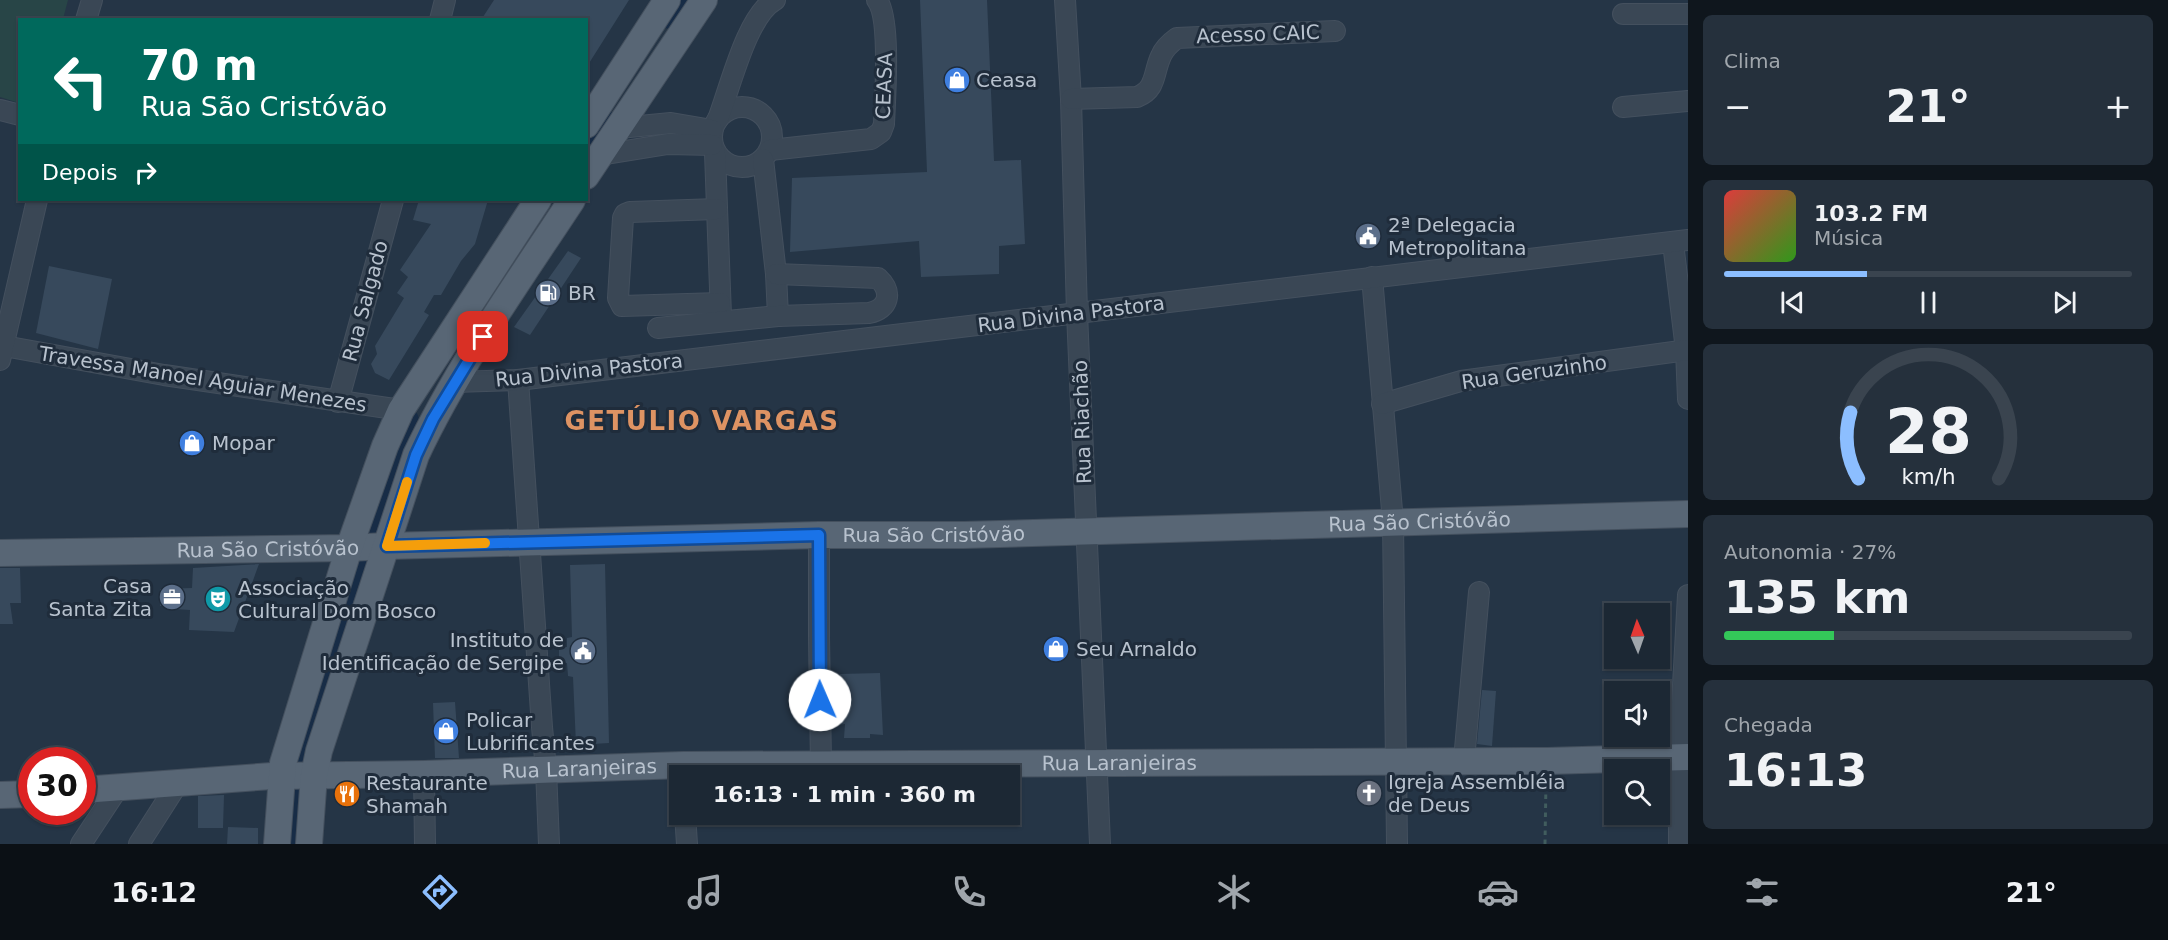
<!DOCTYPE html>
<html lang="pt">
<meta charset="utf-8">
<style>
body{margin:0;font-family:"DejaVu Sans",sans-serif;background:#25303c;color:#f1f3f6;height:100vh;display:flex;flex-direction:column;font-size:22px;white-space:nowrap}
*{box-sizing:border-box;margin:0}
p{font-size:20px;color:#a0a6ac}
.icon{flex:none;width:33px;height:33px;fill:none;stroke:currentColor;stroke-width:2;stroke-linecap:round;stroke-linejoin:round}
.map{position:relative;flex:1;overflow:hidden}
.panel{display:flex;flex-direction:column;gap:15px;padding:15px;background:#0f161d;width:480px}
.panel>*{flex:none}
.banner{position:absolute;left:18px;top:18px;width:570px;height:183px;border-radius:0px;box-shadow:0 2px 4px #0004,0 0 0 2px #3a444f;background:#00695c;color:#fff;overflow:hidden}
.needle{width:39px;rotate:358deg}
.tools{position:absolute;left:1604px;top:603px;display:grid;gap:12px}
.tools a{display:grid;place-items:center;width:66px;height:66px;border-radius:0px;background:#1c2834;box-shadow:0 2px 4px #0004,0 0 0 2px #3a444f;font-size:30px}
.speed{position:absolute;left:18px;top:747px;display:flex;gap:12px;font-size:30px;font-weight:700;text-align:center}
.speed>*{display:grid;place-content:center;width:78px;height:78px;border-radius:50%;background:#1c2834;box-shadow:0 2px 4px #0004,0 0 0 2px #3a444f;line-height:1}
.speed .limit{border:9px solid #d22;background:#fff;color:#111}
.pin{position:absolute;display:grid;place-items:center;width:51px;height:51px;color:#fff;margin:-26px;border-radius:12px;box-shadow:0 3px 9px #0006}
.me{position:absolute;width:66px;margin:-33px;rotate:359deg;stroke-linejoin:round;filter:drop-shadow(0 0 4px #0008)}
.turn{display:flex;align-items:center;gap:21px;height:126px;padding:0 24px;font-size:27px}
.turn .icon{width:78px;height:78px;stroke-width:2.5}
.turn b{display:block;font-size:42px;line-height:51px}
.then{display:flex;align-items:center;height:57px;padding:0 24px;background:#0003;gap:12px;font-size:22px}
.big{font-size:45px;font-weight:800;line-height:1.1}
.panel .widget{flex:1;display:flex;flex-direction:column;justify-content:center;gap:9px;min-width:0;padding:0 21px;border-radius:9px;background:#25303c}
.panel .dial{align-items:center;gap:0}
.dial svg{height:156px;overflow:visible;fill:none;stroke:#3a444f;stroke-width:7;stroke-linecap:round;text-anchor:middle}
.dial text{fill:#f1f3f6;stroke:none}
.song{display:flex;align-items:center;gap:18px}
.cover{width:72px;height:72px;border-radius:9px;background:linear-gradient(135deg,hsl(0 70% 55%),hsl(110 70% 35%))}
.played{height:6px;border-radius:3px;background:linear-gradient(90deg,#8cbeff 35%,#3a444f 35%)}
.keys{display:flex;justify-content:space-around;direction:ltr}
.heat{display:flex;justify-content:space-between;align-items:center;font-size:33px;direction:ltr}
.charge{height:9px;border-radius:4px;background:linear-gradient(90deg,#34c759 27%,#3a444f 0)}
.trip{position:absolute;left:669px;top:765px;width:351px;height:60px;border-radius:0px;background:#1c2834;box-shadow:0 2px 4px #0004,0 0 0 2px #3a444f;font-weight:800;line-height:60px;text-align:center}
.dock{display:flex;height:96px;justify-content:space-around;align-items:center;background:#0b1015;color:#a0a6ac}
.dock .icon{width:42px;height:42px}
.dock .active{color:#8cbeff}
.dock b{font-size:27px;color:#f1f3f6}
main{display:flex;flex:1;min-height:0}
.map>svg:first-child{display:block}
.green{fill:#284547}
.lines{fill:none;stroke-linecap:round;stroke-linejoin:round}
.canal{stroke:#172c46;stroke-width:15}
.building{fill:#37495c}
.minor-casing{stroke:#44505e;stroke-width:22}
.major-casing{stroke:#44505e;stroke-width:28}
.path{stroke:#415d5e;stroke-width:3;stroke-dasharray:4.5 4.5;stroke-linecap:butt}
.minor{stroke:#3a4755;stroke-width:20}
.major{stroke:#586675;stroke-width:26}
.route-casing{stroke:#114b97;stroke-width:15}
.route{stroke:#1a73e8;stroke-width:10}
.slow{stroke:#f59e0b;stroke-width:10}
.labels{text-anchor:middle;stroke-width:6;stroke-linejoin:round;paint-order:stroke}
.street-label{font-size:20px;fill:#b8c2ce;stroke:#1f2c3b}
.poi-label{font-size:20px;fill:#b8c2ce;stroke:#1f2c3b;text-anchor:start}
.district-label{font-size:26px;font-weight:bold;letter-spacing:1.5px;fill:#de9363;stroke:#1f2c3b}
</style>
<main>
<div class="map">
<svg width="1688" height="844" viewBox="0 0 1688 844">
<rect width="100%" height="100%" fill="#253546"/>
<!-- green -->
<polygon class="green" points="0,0 68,0 63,19 20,20 19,103 0,97"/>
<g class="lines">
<!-- canal -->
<g class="canal">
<polyline points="668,21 682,0"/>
<polyline points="586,147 606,117"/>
<polyline points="292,844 294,787 303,755 408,423 411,418"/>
</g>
</g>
<!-- building -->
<g class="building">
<polygon points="494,0 629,0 586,68 586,20 481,20"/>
<polygon points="920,0 987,0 994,161 1021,160 1025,244 999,246 999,274 921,277 919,241 790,252 792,178 927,172"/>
<polygon points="419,200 488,200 475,244 461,261 441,295 434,295 424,312 429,315 389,380 375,373 371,364 377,354 375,346 404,298 397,293 408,277 400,270 431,224 413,220"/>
<polygon points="568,251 581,258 530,335 514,327"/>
<polygon points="49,266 112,279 98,349 36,333"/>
<polygon points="259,564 234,632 189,630 190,610 174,609 174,604 160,606 160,589 192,588 193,568"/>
<polygon points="605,564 609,743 576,745 573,677 568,676 567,663 559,664 559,647 567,647 567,638 572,637 570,565"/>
<polygon points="0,568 20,568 21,603 10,603 13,624 0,624"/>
<polygon points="880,673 883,735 870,734 870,738 844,738 845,724 837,725 840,674"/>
<polygon points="1482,690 1496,691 1492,746 1477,744"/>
<polygon points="455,702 459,758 435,758 433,703"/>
<polygon points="224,795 223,828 198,828 198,796"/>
<polygon points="228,827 258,828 258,844 227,844"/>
</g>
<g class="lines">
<defs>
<g id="minor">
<polyline points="1065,0 1071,99 1077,313 1100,844"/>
<polyline points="1623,14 1688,14"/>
<polyline points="86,20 92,0"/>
<polyline points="440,20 445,0"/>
<path d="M1071,99L1137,97C1157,89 1153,73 1161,56C1164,49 1170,43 1177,38L1335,31"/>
<circle cx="742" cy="137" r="30"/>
<polyline points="1623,107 1688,101"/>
<polyline points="0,110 20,115"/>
<path d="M718,119C730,88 747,15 775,0"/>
<polyline points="619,128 671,123 712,130"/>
<path d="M770,150L871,139L881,132L884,124C885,99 891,18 877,0"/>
<polyline points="715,153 721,316"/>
<polyline points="600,155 668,144 712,145"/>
<polyline points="763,159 776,274 778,316"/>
<polyline points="717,209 630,212 625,214 623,218 618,298 622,306 720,303"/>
<polyline points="1673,243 1686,350 1688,399"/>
<polyline points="1372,277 1393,522 1397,844"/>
<path d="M658,328L778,316L869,313C889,309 893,292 878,278L776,274"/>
<polyline points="4,346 164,375 401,410"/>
<polyline points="0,360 37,200"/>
<polyline points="518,380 542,727 546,769 549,844"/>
<polyline points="454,382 518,380 1688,240"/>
<polyline points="338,402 393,200"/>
<polyline points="1382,404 1461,381 1688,350"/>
<polyline points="819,535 819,637 821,764"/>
<polyline points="1464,760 1479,592"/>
<polyline points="424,774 425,844"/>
<polyline points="685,814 687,844"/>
<polyline points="81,844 118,788"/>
<polyline points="139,844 178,783"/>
<polyline points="1679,844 1679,757 1688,595"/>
</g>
<g id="major">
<polyline points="586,125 667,0"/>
<polyline points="586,176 704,0"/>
<path id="s1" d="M0,553L349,548L386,546L819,535H964L1688,514"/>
<path id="s2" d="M82,790L272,776L424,774L683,765L1547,761L1688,757"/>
<polyline points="0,795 32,794"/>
<polyline points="277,844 283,763 349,548 385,446 401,410 538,200"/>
<path d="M309,844L314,775L319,751L416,455C458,366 518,282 572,200"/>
</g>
</defs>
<!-- minor casing -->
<use href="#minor" class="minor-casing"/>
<!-- major casing -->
<use href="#major" class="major-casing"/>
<!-- path -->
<polyline class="path" points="1545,844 1546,780"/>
<!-- minor -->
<use href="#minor" class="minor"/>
<!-- major -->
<use href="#major" class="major"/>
</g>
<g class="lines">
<defs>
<polyline id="route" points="483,337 433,419 416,455 387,546 819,535 820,700"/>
</defs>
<!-- route casing -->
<use href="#route" class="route-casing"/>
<!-- route -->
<use href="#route" class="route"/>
<!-- slow -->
<polyline class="slow" points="407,482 387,546 485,543"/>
</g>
<!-- icons -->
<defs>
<symbol id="shop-disc" viewBox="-11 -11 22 22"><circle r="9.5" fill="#3f7fe0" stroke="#1f2c3b"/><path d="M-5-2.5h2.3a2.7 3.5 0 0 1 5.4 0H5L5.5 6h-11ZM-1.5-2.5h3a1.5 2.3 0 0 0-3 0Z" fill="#fff"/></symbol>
<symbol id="civic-disc" viewBox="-11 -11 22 22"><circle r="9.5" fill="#5c6f8a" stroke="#1f2c3b"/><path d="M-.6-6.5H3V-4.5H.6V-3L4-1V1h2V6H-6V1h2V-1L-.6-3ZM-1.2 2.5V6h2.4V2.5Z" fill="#fff"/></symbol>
<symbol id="fuel-disc" viewBox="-11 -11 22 22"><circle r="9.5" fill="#5c6f8a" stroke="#1f2c3b"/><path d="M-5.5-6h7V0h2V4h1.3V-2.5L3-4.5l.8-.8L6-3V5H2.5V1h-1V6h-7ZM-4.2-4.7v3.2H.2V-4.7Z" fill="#fff"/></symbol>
<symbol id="office-disc" viewBox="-11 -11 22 22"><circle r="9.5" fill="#5c6f8a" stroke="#1f2c3b"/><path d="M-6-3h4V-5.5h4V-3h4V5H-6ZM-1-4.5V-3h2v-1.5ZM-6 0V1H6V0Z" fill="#fff"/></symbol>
<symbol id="theatre-disc" viewBox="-11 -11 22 22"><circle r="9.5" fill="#0f9aa8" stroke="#1f2c3b"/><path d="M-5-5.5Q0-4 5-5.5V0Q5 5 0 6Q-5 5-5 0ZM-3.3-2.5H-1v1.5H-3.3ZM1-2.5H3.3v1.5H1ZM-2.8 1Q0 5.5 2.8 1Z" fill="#fff"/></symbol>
<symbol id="church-disc" viewBox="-11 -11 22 22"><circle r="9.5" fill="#6b7280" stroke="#1f2c3b"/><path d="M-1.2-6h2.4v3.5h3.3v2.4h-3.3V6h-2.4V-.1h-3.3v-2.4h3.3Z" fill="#fff"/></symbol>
<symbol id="restaurant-disc" viewBox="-11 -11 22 22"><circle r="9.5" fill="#e8710a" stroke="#1f2c3b"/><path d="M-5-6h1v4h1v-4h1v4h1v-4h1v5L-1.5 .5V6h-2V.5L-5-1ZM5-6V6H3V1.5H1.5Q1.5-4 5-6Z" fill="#fff"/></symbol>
</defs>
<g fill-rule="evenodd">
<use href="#shop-disc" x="942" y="65" width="30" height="30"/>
<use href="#civic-disc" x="1353" y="221" width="30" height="30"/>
<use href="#fuel-disc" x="533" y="278" width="30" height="30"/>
<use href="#shop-disc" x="177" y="428" width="30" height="30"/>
<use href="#office-disc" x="157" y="582" width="30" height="30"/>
<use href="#theatre-disc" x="203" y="584" width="30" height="30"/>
<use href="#shop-disc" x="1041" y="634" width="30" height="30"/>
<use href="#civic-disc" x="568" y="636" width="30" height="30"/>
<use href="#shop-disc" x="431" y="716" width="30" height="30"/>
<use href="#church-disc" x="1354" y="778" width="30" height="30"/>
<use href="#restaurant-disc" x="332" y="779" width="30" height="30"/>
</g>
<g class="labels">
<!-- street labels -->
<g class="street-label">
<text transform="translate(1258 34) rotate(-2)" y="7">Acesso CAIC</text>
<text transform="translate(884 86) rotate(-88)" y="7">CEASA</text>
<text transform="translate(365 301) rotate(-75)" y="7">Rua Salgado</text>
<text transform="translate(1071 314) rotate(-7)" y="7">Rua Divina Pastora</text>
<text transform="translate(589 370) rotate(-6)" y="7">Rua Divina Pastora</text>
<text transform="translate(1534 372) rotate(-8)" y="7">Rua Geruzinho</text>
<text transform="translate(203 379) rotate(9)" y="7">Travessa Manoel Aguiar Menezes</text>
<text transform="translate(1082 422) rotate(-92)" y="7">Rua Riachão</text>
<text dy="7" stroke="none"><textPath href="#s1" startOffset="1420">Rua São Cristóvão</textPath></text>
<text dy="7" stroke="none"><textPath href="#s1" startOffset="934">Rua São Cristóvão</textPath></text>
<text dy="7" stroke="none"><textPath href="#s1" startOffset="268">Rua São Cristóvão</textPath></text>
<text dy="7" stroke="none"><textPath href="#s2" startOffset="1038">Rua Laranjeiras</textPath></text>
<text dy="7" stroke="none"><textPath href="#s2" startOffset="498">Rua Laranjeiras</textPath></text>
</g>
<!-- poi labels -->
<g class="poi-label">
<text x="976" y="87">Ceasa</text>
<text x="1388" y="232">2ª Delegacia<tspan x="1388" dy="23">Metropolitana</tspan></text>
<text x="568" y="300">BR</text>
<text x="212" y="450">Mopar</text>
<text x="152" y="593" text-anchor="end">Casa<tspan x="152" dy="23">Santa Zita</tspan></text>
<text x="238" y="595">Associação<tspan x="238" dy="23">Cultural Dom Bosco</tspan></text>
<text x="564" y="647" text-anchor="end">Instituto de<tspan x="564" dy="23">Identificação de Sergipe</tspan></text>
<text x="1076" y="656">Seu Arnaldo</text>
<text x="466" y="727">Policar<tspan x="466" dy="23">Lubrificantes</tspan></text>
<text x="1388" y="789">Igreja Assembléia<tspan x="1388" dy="23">de Deus</tspan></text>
<text x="366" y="790">Restaurante<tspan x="366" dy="23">Shamah</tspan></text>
</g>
<!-- district labels -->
<g class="district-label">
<text x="702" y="430">GETÚLIO VARGAS</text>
</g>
</g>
</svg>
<div class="tools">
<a><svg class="needle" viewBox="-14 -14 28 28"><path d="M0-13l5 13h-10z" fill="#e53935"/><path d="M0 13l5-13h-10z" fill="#a0a6ac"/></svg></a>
<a><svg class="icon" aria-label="sound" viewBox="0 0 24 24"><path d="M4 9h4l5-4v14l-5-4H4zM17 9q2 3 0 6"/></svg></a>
<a><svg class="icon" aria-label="search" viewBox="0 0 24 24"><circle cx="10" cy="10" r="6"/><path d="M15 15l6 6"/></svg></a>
</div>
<div class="speed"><div class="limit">30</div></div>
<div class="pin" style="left:483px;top:337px;background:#d93025"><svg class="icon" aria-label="arrive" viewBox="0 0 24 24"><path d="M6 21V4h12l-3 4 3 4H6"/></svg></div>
<svg class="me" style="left:820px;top:700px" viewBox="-20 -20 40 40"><circle r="19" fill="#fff"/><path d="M0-13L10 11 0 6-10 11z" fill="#1a73e8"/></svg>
<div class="trip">16:13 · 1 min · 360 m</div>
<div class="banner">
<div class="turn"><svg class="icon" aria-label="left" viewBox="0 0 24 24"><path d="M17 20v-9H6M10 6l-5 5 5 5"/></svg><div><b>70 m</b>Rua São Cristóvão</div></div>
<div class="then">Depois<svg class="icon" aria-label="right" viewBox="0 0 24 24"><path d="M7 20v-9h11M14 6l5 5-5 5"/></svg></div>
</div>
</div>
<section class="panel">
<div class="widget"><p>Clima</p>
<div class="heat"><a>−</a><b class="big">21°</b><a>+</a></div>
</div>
<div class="widget">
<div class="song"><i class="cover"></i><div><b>103.2 FM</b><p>Música</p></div></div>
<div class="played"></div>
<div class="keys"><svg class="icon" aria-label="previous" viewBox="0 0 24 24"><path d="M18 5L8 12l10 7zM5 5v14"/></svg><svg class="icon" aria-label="pause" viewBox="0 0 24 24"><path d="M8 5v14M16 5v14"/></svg><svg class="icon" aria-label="next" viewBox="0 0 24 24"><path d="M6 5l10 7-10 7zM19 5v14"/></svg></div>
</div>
<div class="widget dial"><svg viewBox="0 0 100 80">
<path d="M14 69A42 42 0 1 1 86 69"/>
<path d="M14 69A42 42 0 0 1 10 35" stroke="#8cbeff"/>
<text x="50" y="56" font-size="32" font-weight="700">28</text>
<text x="50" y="72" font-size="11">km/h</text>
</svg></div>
<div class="widget"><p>Autonomia · 27%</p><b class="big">135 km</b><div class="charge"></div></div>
<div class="widget"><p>Chegada</p><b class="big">16:13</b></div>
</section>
</main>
<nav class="dock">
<b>16:12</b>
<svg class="icon active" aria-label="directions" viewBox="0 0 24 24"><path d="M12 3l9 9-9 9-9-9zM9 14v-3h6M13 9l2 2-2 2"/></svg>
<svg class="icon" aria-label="music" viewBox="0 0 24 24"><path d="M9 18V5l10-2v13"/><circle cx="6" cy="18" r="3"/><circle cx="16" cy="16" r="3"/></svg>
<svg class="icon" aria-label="phone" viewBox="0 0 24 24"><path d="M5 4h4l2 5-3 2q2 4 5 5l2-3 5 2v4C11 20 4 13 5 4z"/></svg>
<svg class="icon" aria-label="climate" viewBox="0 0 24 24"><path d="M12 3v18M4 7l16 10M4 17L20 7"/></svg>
<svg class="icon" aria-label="car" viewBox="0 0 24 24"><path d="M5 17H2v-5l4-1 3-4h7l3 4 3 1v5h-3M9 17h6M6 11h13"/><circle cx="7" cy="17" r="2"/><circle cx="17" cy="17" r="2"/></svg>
<svg class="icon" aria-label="filters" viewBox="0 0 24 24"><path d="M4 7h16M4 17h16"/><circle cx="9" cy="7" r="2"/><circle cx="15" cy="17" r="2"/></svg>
<b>21°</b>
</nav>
